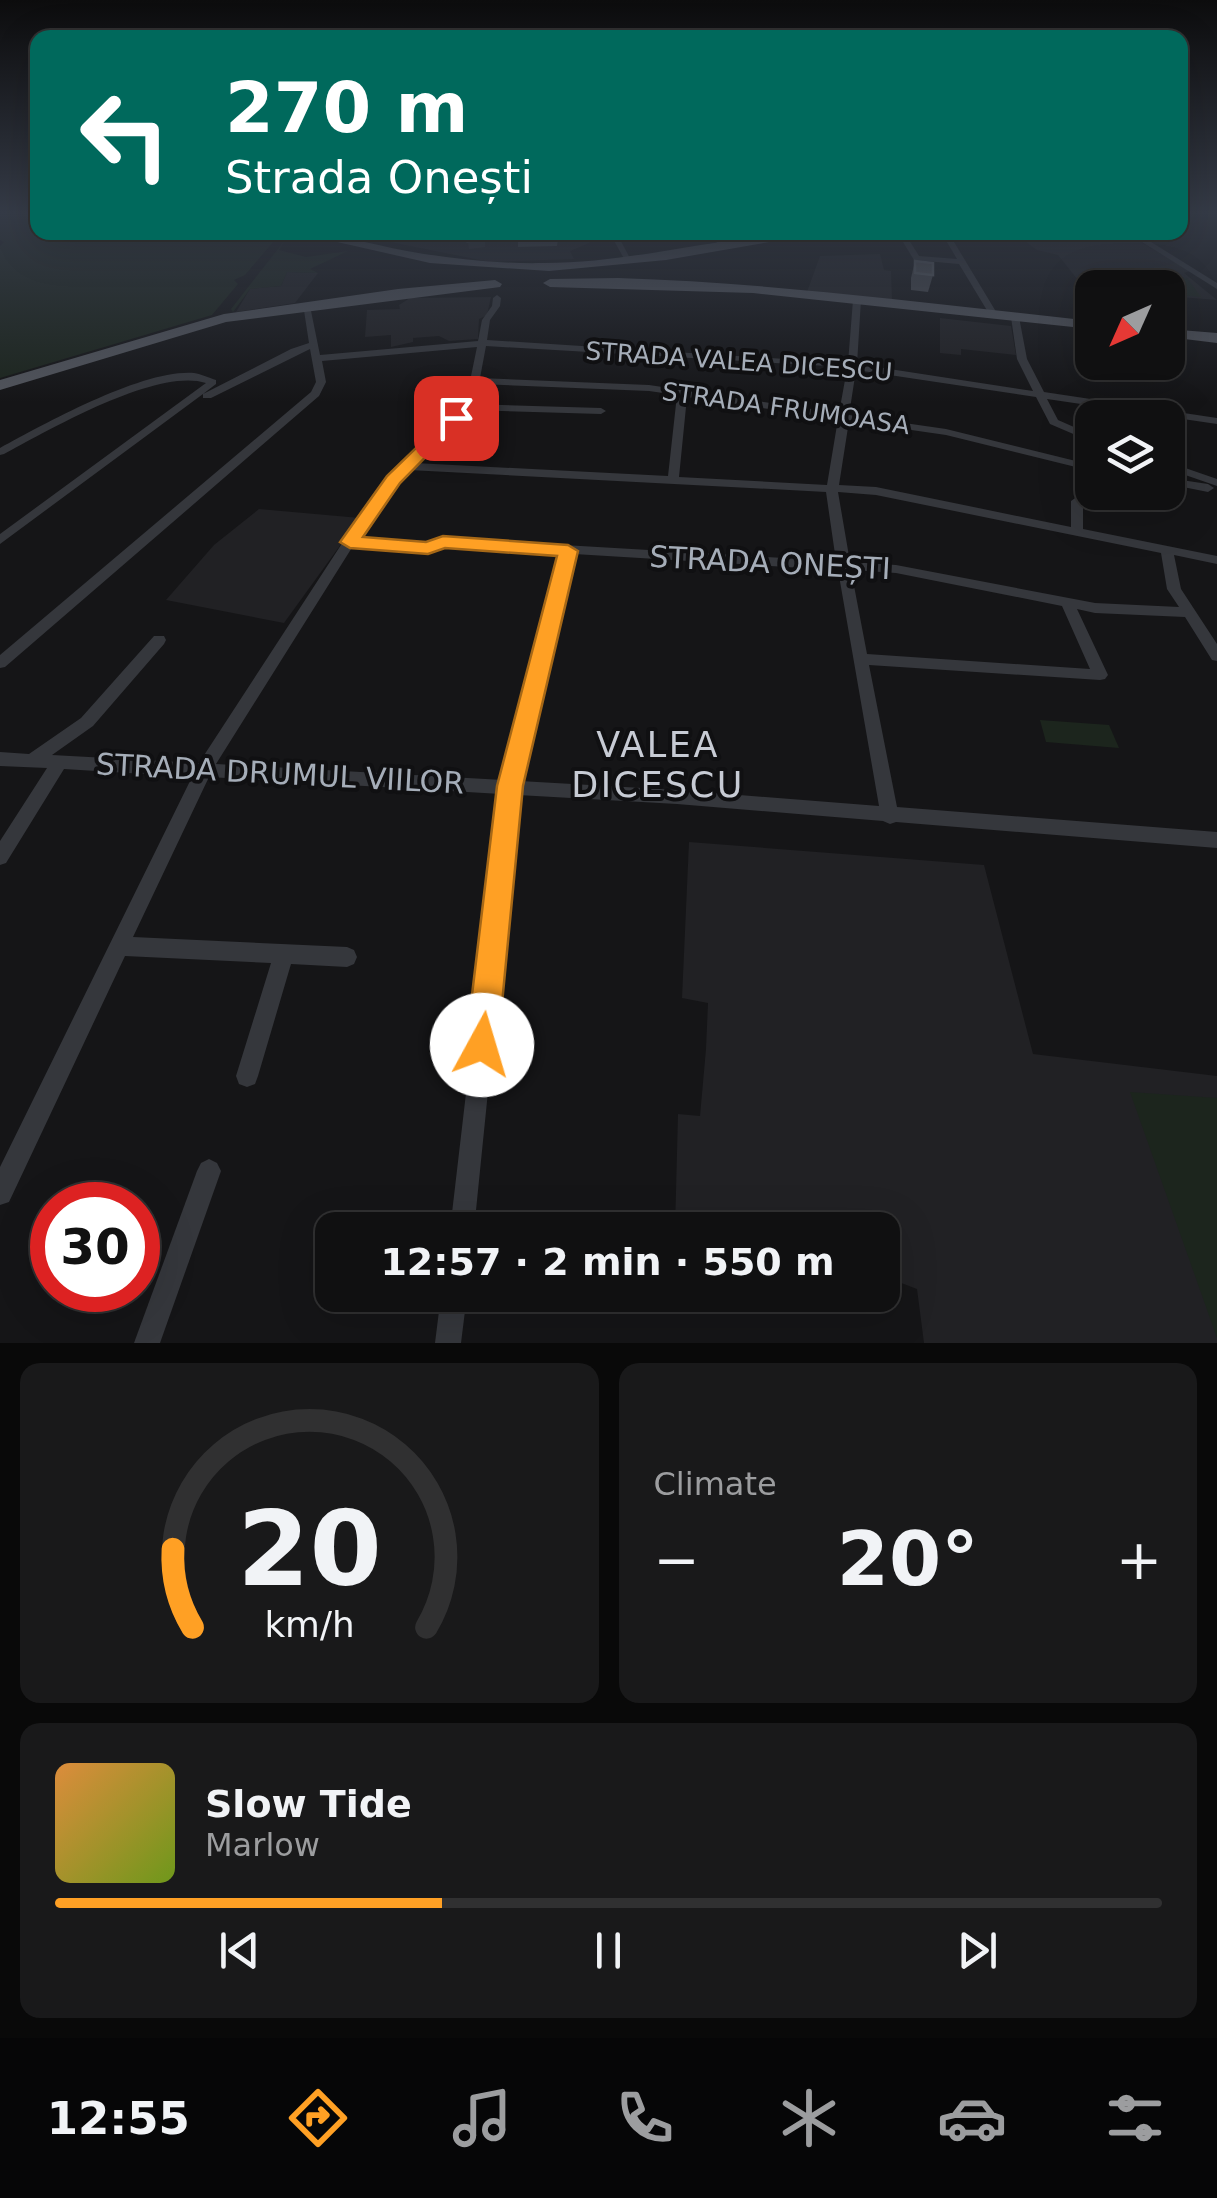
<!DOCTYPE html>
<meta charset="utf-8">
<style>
body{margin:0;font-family:"DejaVu Sans",sans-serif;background:#19191a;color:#f1f3f6;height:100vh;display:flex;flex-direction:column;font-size:38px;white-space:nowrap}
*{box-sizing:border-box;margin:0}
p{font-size:32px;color:#9c9d9f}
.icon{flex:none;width:55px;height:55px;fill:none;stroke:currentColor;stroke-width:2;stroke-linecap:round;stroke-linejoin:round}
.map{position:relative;height:1343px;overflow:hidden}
.drawer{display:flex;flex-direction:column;gap:20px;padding:20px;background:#090909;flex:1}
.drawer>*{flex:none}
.hud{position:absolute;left:30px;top:30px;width:1158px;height:210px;border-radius:20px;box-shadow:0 10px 40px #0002,0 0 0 2px #303031;background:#00695c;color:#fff;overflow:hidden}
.needle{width:65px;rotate:225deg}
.fabs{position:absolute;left:1075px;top:270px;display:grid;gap:20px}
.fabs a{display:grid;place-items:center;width:110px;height:110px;border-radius:20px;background:#101011;box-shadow:0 10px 40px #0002,0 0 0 2px #303031;font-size:50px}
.speed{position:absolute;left:30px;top:1182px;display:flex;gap:20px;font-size:50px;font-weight:700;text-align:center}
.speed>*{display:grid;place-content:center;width:130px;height:130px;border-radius:50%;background:#101011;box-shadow:0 10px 40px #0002,0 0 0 2px #303031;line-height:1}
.speed .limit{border:15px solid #d22;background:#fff;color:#111}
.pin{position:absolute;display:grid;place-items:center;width:85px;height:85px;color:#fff;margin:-42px;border-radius:20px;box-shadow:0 5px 15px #0006}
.me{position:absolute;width:110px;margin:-55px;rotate:6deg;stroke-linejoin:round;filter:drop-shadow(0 0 8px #0008)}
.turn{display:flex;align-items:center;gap:35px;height:210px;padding:0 30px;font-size:45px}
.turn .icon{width:130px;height:130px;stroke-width:2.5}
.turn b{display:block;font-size:70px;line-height:85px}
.big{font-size:75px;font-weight:800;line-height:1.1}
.drawer .widget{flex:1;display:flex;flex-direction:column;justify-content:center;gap:15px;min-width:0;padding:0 35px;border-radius:20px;background:#19191a}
.drawer .dial{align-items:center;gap:0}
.dial svg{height:260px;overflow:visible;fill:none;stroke:#303031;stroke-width:7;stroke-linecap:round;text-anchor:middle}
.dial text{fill:#f1f3f6;stroke:none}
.song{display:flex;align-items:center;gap:30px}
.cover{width:120px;height:120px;border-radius:15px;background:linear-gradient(135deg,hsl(30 70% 55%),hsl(80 70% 35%))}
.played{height:10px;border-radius:5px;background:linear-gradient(90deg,#ffa024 35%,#303031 35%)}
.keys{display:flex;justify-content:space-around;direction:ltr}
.heat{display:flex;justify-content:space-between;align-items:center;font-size:55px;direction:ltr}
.drawer .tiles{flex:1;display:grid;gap:20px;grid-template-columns:1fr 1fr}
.widget:last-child{grid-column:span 2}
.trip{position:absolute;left:315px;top:1212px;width:585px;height:100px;border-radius:20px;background:#101011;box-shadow:0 10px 40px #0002,0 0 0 2px #303031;font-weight:800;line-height:100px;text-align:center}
.tab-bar{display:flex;height:160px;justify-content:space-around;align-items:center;background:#060607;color:#9c9d9f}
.tab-bar .icon{width:70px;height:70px}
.tab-bar .current{color:#ffa024}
.tab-bar b{font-size:45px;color:#f1f3f6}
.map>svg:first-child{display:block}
.built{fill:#212124}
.green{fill:#1c251d}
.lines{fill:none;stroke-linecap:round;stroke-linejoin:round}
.street{fill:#35373c;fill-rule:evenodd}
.secondary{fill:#43464c;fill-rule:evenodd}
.primary{fill:#51545b;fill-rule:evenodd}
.wall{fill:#484a4f}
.shaded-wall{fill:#2f3134}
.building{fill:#52555a;stroke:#5f6369;stroke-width:2.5}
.route{fill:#ffa024;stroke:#a66817;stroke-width:2.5}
.labels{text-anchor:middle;stroke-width:8;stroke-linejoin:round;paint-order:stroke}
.far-street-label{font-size:25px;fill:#a5adb8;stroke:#101012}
.street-label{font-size:30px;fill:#a5adb8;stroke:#101012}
.quarter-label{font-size:35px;letter-spacing:2.5px;fill:#c7cbd4;stroke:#101012}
</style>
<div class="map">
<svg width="1217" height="1343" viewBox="0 0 1217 1343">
<rect width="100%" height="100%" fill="#151517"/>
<!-- built -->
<g class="built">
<polygon points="362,232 590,232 594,236 589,243 570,251 574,259 490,262 356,235"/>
<polygon points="1080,233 1125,233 1190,271 1184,273 1217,300 1168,296 1168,288 1086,290 1058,255 1037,250 1021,238"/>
<polygon points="880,254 884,270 891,271 892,300 807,292 820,256"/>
<polygon points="287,272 318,273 295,303 236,312 250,289 281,286"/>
<polygon points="491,297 487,315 479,319 478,339 449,341 439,336 413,338 413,342 391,347 391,335 365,337 367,310 400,309 399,305 410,298"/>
<polygon points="940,318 1011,326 1016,355 961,349 961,355 940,353"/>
<polygon points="259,509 360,518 284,623 166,600 214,545"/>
<polygon points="689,842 984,865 1033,1054 1217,1076 1217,1343 924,1343 917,1289 883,1276 882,1230 675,1230 678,1114 700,1116 706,1049 708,1003 682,998"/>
</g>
<!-- green -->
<g class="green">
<polygon points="0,214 37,214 38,232 263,232 271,234 274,241 245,275 234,280 238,284 212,315 0,378 0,246 4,242 0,240"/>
<polygon points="285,240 279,250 306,257 348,251 310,269 318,273 287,272 281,286 250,289 233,312 231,309"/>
<polygon points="1091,271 1187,278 1201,297 1168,294 1168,288 1099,287"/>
<polygon points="1040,720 1109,725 1119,748 1046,742"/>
<polygon points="1130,1092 1217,1098 1217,1338"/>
</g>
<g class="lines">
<!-- street -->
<g class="street">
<polygon points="346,232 356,232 339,242 332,240"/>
<polygon points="609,232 616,232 632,262 626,262"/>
<polygon points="897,232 904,232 919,256 957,259 941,232 948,232 998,315 997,317 991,317 959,264 914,260"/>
<polygon points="1126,232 1135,232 1217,283 1217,289"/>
<path d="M497,295L501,298L500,306L490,320L487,340L848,363L853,300L857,297L861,300L857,364L1033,391L1017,359L1011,317L1015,314L1019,317L1027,359L1044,392L1217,418V424L1047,399L1058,420L1092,435V442L1050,424L1036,397L856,370L849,415L946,429L1092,465V471L946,435L849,421L839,485L876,487L1071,527V501L1092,486V492H1096L1083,502V529L1217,556V564L1174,555L1181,589L1217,644V661L1212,660L1185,617L1095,613L1077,609L1108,675L1105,679L1100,680L869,665L897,807L1217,832V848L896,822L890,824L883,821L677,804L518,795L474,1230H450L501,794L209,777L133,937L347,947L354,950L357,957L354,964L347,967L291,964L258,1076L255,1084L247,1087L239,1084L236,1076L271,963L125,956L9,1202L0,1205V1167L192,777L64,769L6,863L0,865V841L47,768L0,766V752L29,754L81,718L154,636H164L166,640L164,644L93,726L52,755L199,763L367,505L389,477L460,406L470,381L477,347L322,361L326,382L319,396L5,667L0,668V655L311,392L316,382L310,349L211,398H203V394L0,544V534L206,383C157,367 49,430 4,454L0,455V448C46,423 143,369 194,373C201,374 210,378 216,380V384L203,394L291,349L309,343L303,304L310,306L320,355L478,341L482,320L492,306L493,298ZM486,346L828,366L847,369L839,413L649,385L480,378ZM479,384L649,391L677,395L668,476L415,463L468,410L601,414L606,411L601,408L471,404ZM687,397L838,419L827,485L679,477ZM409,470L826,492L836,561L443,538L426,545L358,539L376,509ZM838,492L876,495L1161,553L1167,589L1179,607L1095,603L896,565L850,562ZM353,546L428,553L445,546L561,553L503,780L216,764ZM574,554L838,570L879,806L677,790L520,781ZM851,570L896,573L1062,606L1090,669L867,654Z"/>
<polygon points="1168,462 1217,479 1217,486 1168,469"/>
<polygon points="1168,478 1208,484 1214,488 1208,492 1168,484"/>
<polygon points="209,1159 217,1163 221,1171 160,1343 134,1343 197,1171 201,1163"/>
<polygon points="441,1295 467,1295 461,1343 435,1343"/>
</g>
<!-- secondary -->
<polygon class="secondary" points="705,232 717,232 733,246 723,248"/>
<!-- primary -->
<g class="primary">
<path d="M293,232C332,232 369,244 407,251C452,259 498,264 544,263C639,263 732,232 827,232L666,260L549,271L430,263Z"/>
<path d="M618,278C777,283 934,304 1092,321V329L753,293L550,287L543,283L550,279Z"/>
<polygon points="495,280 502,284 500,287 226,322 0,390 0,380 224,314 398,289"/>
<polygon points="1168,329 1217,333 1217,343 1168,337"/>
</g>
</g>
<!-- wall -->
<g class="wall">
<polygon points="376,232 438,232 376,234"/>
<polygon points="518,232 576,232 576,238 558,238 557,246 518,247"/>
<polygon points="915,261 933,275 928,292 911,290 911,278"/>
</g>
<!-- shaded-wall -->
<polygon class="shaded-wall" points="485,232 485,247 469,249 468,241"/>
<!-- building -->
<g class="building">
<polygon points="470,232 484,232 484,239 468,241"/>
<polygon points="518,232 557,232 557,234 517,235"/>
<polygon points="915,261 933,263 933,275 915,273"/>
</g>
<!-- sky -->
<linearGradient id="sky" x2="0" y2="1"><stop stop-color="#0c0c0d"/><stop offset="0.53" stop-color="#353b47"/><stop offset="1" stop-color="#353b47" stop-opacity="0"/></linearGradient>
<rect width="1217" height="402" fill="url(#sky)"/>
<!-- route -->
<polygon class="route" points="450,415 464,418 400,483 363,537 426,542 443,536 568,545 578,551 523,786 498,1045 494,1057 482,1061 470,1057 466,1045 497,786 557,556 445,548 428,554 350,548 340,542 387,476"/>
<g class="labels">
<!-- far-street labels -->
<g class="far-street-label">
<text transform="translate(739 361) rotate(4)" y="9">STRADA VALEA DICESCU</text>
<text transform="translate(786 408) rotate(8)" y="9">STRADA FRUMOASA</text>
</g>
<!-- street labels -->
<g class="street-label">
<text transform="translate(770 563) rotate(3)" y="10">STRADA ONEȘTI</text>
<text transform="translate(280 774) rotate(3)" y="10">STRADA DRUMUL VIILOR</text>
</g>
<!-- quarter labels -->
<g class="quarter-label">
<text x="658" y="757">VALEA<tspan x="658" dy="40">DICESCU</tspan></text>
</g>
</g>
</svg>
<div class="fabs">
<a><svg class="needle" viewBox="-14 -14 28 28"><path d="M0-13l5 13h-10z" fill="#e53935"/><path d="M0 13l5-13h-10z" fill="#9c9d9f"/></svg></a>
<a><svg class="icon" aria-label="layers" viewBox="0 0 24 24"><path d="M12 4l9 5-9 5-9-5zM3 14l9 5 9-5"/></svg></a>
</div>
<div class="speed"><div class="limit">30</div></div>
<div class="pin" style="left:456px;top:418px;background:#d93025"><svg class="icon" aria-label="arrive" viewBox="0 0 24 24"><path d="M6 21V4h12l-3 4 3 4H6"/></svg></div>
<svg class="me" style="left:482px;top:1045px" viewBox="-20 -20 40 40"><circle r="19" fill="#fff"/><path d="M0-13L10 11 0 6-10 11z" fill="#ffa024"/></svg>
<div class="trip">12:57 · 2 min · 550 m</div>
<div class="hud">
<div class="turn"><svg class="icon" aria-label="left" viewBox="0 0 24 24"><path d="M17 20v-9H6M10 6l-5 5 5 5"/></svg><div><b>270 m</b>Strada Onești</div></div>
</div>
</div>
<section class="drawer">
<div class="tiles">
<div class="widget dial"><svg viewBox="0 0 100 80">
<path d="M14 69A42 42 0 1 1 86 69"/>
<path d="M14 69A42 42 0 0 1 8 45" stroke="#ffa024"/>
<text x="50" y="56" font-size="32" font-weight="700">20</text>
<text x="50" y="72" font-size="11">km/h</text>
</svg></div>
<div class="widget"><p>Climate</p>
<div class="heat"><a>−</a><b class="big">20°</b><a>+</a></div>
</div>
<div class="widget">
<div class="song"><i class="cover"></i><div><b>Slow Tide</b><p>Marlow</p></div></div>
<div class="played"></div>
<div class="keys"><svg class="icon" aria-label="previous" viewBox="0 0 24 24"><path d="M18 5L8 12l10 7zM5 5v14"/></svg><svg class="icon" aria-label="pause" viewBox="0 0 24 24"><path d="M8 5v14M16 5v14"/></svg><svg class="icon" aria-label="next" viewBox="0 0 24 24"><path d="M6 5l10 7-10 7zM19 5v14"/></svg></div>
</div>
</div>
</section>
<nav class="tab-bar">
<b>12:55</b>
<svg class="icon current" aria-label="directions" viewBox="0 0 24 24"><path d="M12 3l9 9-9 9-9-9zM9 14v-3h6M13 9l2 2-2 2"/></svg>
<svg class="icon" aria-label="music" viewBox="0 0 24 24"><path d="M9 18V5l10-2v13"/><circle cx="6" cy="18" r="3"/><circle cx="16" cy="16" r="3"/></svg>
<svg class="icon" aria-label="phone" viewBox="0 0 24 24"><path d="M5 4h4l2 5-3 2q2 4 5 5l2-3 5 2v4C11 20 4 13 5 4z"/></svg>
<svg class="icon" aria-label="climate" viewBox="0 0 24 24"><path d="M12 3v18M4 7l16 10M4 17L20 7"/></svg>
<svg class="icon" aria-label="car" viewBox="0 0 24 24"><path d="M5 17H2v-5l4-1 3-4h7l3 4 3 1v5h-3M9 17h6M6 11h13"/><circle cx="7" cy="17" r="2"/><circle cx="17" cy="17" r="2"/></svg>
<svg class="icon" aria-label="filters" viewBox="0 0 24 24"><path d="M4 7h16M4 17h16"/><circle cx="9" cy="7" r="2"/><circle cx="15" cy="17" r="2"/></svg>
</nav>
